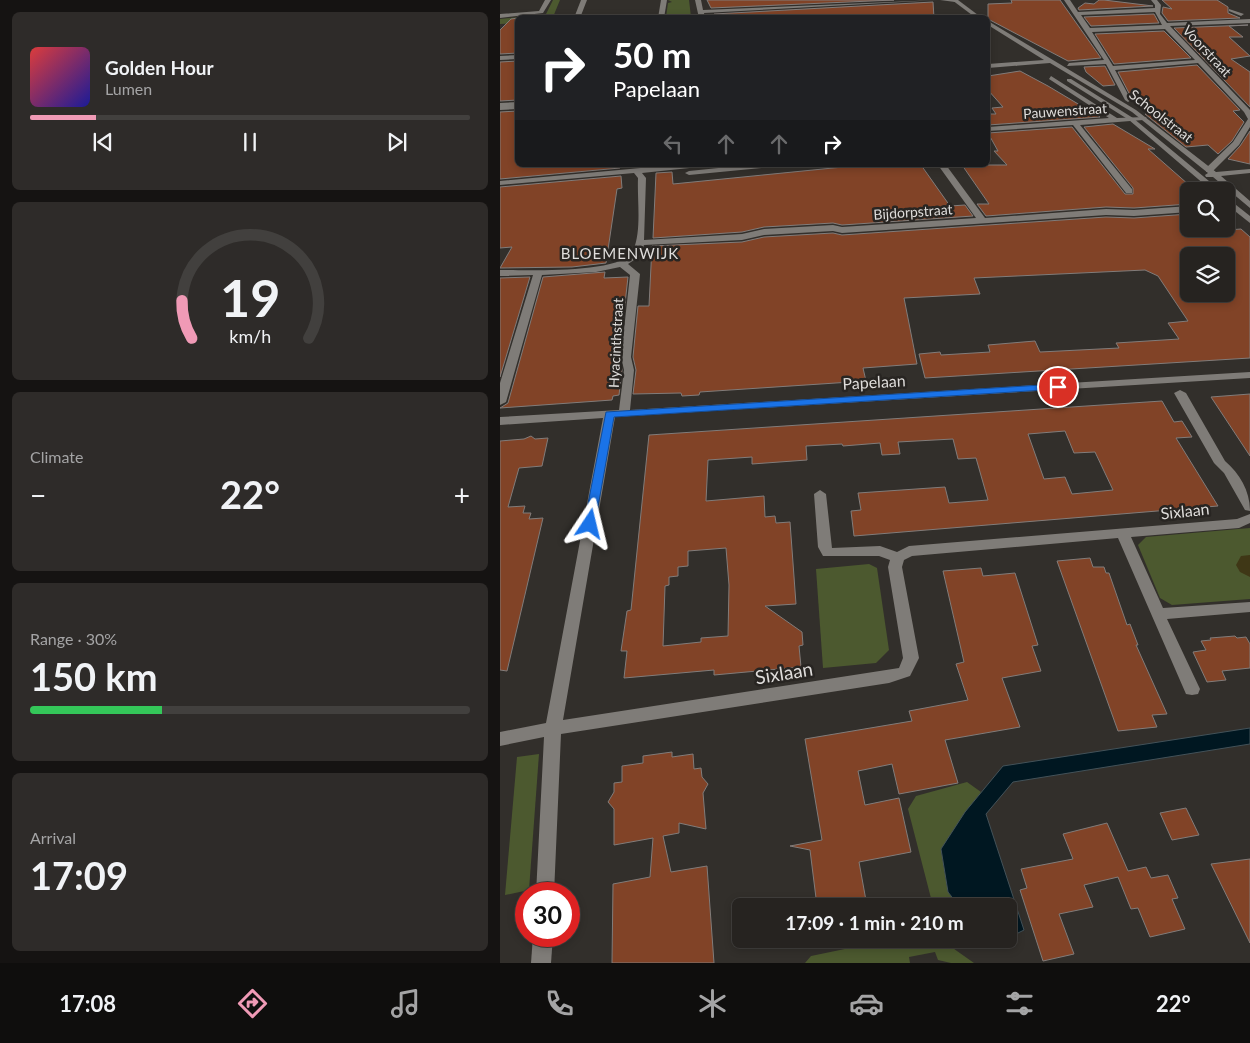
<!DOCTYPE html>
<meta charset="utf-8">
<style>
body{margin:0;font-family:Lato,sans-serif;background:#2e2b29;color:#f1f3f6;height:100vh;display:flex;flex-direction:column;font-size:19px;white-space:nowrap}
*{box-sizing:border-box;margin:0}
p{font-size:16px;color:#a4a4a5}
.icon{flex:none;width:28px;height:28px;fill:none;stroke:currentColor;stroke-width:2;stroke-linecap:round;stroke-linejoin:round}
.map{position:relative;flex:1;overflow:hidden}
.details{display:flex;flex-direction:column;gap:12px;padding:12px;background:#151312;width:500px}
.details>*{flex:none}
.guide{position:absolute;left:15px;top:15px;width:475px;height:152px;border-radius:8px;box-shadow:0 2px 8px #0003,0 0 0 1px #42403e;background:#202124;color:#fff;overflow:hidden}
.tools{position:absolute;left:680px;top:182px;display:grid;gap:10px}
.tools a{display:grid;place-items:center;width:55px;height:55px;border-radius:8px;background:#262320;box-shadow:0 2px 8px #0003,0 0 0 1px #42403e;font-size:25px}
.speed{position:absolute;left:15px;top:882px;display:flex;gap:10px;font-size:25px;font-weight:700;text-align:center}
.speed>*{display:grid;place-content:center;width:65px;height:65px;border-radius:50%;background:#262320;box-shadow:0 2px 8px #0003,0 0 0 1px #42403e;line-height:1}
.speed .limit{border:8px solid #d22;background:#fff;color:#111}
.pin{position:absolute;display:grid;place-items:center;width:42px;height:42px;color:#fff;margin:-21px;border:2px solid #fff;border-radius:50%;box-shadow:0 1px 5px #0007}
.me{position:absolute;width:55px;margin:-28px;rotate:10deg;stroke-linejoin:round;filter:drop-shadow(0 0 4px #0008)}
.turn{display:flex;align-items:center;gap:18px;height:105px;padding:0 15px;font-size:22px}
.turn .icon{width:65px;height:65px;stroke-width:2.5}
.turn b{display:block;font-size:35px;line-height:42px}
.lanes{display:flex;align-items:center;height:48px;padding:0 15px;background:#0003;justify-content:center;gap:25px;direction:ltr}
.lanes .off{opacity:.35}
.big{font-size:38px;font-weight:700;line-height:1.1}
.details .tile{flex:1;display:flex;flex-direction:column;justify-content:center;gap:8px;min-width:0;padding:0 18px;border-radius:8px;background:#2e2b29}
.details .dial{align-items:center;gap:0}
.dial svg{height:130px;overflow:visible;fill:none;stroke:#42403e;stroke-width:7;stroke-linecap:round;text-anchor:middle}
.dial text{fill:#f1f3f6;stroke:none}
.song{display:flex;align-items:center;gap:15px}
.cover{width:60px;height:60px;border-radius:8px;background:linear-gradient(135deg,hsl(0 70% 55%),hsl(240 70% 35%))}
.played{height:5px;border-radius:2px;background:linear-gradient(90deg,#f09ab6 15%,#42403e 15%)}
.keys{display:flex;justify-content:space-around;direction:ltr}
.heat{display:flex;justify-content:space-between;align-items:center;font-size:28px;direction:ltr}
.charge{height:8px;border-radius:4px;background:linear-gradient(90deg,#34c759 30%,#42403e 0)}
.trip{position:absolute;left:232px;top:898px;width:285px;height:50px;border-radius:8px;background:#262320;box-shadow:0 2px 8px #0003,0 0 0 1px #42403e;font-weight:700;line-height:50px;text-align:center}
.dock{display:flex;height:80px;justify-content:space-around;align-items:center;background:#0f0e0d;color:#a4a4a5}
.dock .icon{width:35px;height:35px}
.dock .on{color:#f09ab6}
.dock b{font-size:22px;color:#f1f3f6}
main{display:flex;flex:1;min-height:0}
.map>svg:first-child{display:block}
.green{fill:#4c592f}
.sand{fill:#3f3716}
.water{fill:#001721;stroke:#435259}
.building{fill:#814327;stroke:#817c7a;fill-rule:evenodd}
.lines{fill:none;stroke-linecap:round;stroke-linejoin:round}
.street{fill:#7f7c78;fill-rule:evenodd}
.secondary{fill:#7f7c78;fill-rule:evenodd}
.route{fill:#1a73e8;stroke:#114b97}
.labels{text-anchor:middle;stroke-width:5;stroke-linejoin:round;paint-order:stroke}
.far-street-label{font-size:14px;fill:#dfdddb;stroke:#282522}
.far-neighbourhood-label{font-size:15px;letter-spacing:1px;fill:#dfdddb;stroke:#282522}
.street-label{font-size:16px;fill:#dfdddb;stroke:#282522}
.near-street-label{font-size:19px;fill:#dfdddb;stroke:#282522}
</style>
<main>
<section class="details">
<div class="tile">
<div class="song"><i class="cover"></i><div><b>Golden Hour</b><p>Lumen</p></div></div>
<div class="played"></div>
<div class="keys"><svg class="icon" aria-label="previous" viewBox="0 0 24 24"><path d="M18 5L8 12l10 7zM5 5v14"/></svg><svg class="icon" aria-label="pause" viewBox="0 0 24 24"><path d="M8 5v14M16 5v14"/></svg><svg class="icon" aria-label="next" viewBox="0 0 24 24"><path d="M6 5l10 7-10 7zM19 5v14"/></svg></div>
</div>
<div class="tile dial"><svg viewBox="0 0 100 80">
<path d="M14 69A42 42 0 1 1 86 69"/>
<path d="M14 69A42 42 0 0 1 8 46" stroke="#f09ab6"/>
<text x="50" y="56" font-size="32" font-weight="700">19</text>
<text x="50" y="72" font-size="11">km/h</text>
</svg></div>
<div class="tile"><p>Climate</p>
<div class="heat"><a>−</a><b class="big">22°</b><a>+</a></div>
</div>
<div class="tile"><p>Range · 30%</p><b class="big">150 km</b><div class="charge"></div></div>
<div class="tile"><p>Arrival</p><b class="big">17:09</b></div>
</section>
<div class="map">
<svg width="750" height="963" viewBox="0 0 750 963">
<rect width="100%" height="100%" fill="#322f2b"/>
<!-- green -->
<g class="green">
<polygon points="53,0 60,0 53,17 18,18 17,23 0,24 0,19 46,14"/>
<polygon points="168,0 189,0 191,17 166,17 168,3 172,2"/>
<polygon points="750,528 750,599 672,605 660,598 638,545 646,537"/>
<polygon points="369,564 377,568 389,650 376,663 323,668 316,569"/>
<polygon points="39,754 29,890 5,895 17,757"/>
<polygon points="467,782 481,792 441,849 448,892 459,906 433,906 408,809 416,796"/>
<polygon points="393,939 440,939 474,963 451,963 438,960 435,952 409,957 410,963 305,963 311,956"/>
</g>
<!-- sand -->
<polygon class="sand" points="750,555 750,577 740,572 736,565 741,556"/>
<!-- water -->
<polygon class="water" points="750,728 750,744 513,782 486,814 524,930 512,936 509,946 500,939 509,939 509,906 459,906 448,892 441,849 465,812 503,766"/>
<!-- building -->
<g class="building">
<polygon points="207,0 394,0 211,8"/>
<polygon points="511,0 560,0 601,58 568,61 488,19 488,4 512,3"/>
<polygon points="599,0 604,0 653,6 579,10 578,8 585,3 594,4"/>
<polygon points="662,0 717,0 728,7 728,13 740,18 668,21 662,13 663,7 672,9"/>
<polygon points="433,2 434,18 215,18 214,14"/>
<polygon points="654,14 659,23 591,26 584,17"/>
<polygon points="18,18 18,53 0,54 0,30 11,19"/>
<polygon points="748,25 729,26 743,37 729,37 750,56 731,59 750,72 750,107 674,28"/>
<polygon points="664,31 691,58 614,64 595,34"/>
<polygon points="18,61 18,100 0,101 0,62"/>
<polygon points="697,65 740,110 733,111 744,122 732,141 718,154 708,145 686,147 645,114 652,114 631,97 618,72"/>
<polygon points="605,66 615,85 603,86 586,72 584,67"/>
<polygon points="520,71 548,86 600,117 488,125 488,114 496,114 492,108 503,107 488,90 488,76"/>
<polygon points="18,111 18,165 120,165 120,168 0,179 0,112"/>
<polygon points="613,124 655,149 648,149 689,185 689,204 634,208 606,207 486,216 477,204 489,204 462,165 507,165 494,151 498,151 488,133 572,127 625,194 633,194 633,188 584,127"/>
<polygon points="750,131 750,164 728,159 740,146"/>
<polygon points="363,165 421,165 450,206 465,205 473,216 342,225 333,223 264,227 242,232 153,238 156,173 172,172 173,184"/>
<polygon points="121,176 122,188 117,189 106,263 72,267 0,268 12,247 0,248 0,187"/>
<path d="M689,214V233L741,229L750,237V358L425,378L419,354L440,352L441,355L490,352L488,345L535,341L540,352L619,348L616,343L679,339L668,323L688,321L658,276L645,270L474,278L480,294L404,298L417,364L363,368L366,381L200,392L199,395L182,396L181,393L133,394L136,370L133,357L138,306H149L152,246L242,242L264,237L333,233L342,235L606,217L634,218ZM689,256H726V294H689Z"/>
<polygon points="105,272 104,278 128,277 119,357 122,370 119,395 113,396 112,400 0,408 8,403 43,277"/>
<polygon points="30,277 0,377 0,278"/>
<polygon points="750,394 750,456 711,397"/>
<path d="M662,401L674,422L682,421L692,437L676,438L718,506L354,536L351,511L361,510L358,493L445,487L449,503L488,500L476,458L458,459L453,439L398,442L400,454L382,455L380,443L343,446L342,444L306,446L307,460L252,464V457L208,460L206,501L264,496L265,517L275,516L276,523L290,522L296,604L265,606L302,632L303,645L299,646L301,667L214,675V670L124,678L127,651H121L127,611L131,610L149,435ZM565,431L574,453L595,452L613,490L572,494L565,477L544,479L528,434ZM226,548L229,585L228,636L201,638V642L163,646L165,586L169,585V577L178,576V567L188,566V551Z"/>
<polygon points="31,436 35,439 48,438 42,466 19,468 8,507 25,506 23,513 31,513 29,519 43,518 7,671 0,670 0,441 24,439"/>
<polygon points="590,558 593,567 604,567 606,573 609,573 627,625 630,624 638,645 636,645 667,714 652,715 657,727 618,731 557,561"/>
<polygon points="481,568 483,576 515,573 538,645 532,646 541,671 502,678 520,727 445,740 458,783 399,794 392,764 358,771 365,805 399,798 411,852 359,862 367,906 317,906 310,850 290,846 322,840 305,739 412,721 409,711 468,700 456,664 464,662 443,571"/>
<polygon points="735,636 737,638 746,637 750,644 750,668 722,671 726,680 707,682 693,652 706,650 701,641 711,640 710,638"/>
<polygon points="172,752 172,757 193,754 194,769 201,768 202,777 208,784 203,793 206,829 179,823 179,833 163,836 171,872 207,866 214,963 112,963 113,884 150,877 153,838 114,845 114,809 108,802 114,792 114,783 122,782 122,766 143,763 143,756"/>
<polygon points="686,808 699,835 672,840 660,813"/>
<polygon points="607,823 628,871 646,867 651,878 668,875 678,898 672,899 685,929 650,937 638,908 631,909 618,877 584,885 593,907 559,914 574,954 543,961 520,890 527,888 521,869 573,859 563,834"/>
<polygon points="750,859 750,943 711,864"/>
</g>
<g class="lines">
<!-- street -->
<g class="street">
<polygon points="45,0 51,0 43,13 0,18 0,14 39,11"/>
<polygon points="81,0 87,0 80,18 74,18"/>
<polygon points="161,0 167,0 164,18 158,18"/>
<polygon points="195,0 201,0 203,10 438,0 204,13 205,18 199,18"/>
<polygon points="440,0 458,0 455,2"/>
<path d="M564,0H570L578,12L655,8V5L651,0H657L661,5L660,14L667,23L750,19V23L670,26L750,110V127L739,145L712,172H706V168L733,142L748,119L744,112L698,63L615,70L631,100L628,102L625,100L606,64L567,66L569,63L604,60ZM655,12L662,25L590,28L581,15ZM665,29L695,60L613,66L592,32Z"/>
<polygon points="729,9 744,14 741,16 729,11"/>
<polygon points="18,55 18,59 0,60 0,56"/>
<polygon points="551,76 617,118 645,117 647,118 643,120 580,125 632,189 632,193 626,193 573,125 488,131 488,127 609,118 549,79"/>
<polygon points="18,105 18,109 0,110 0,106"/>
<path d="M173,165H203L199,167L142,173L146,178L144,240L242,234L264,229L333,225L342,227L476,218L438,165H446L485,218L606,209L634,210L689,206V212L634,216L606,215L342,233L333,231L264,235L242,240L144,245L140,256L128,264L140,274L131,357L134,370L130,410L750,372V378L115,417L63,720L399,668L403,658L388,567L390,560L379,556H323L318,547L314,494L320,490L326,494L332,548L380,546L397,552L409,546L737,519L750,514V523L739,528L631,537L663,608L750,602V612L667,619L700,689L698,694L692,695L686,694L618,538L412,556L404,560L402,567L419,658L410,676L389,683L61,734L54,894H36L44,737L0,746V732L46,723L103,418L0,425V417L119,410L124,370L121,357L130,275L120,267L96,272L42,275L6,402L0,405V383L33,275L0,276V270C23,270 124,274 133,251C142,230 137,201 138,178L134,173L0,185V181Z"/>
<polygon points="248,165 276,165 272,167 189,175 185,173 189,171"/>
<path d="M680,390L686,393L725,461C740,474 750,491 750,511L745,510L724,473L714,463L674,393Z"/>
<polygon points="33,936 53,936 51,963 31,963"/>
</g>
<!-- secondary -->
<g class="secondary">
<polygon points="452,0 458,0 482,18 476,18"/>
<polygon points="488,21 636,110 716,172 750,169 750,173 721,176 750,201 750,208 713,177 706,177 705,175 708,173 632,112 550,63 488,68 488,64 544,60 488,25"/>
<polygon points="567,79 571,79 633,118 721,191 712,191 629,120 567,81"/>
<polygon points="18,102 18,106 0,107 0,103"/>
<polygon points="726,197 750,216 750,223 726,204"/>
</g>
</g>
<!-- route -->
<polygon class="route" points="558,384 563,387 561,389 114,417 95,524 90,529 84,524 106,412"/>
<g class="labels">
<!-- far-street labels -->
<g class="far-street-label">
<text transform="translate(707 51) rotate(47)" y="5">Voorstraat</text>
<text transform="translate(565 111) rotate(-4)" y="5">Pauwenstraat</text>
<text transform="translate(661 116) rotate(38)" y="5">Schoolstraat</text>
<text transform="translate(413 212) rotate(-4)" y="5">Bijdorpstraat</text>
<text transform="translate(116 343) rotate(-87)" y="5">Hyacinthstraat</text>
</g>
<!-- far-neighbourhood labels -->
<g class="far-neighbourhood-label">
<text x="120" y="259">BLOEMENWIJK</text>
</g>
<!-- street labels -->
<g class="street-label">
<text transform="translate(374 382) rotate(-3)" y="6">Papelaan</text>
<text transform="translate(685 511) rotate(-6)" y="6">Sixlaan</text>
</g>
<!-- near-street labels -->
<g class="near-street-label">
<text transform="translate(284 673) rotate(-9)" y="7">Sixlaan</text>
</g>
</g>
</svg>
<div class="tools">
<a><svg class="icon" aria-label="search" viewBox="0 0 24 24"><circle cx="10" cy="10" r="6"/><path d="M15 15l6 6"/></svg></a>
<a><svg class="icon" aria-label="layers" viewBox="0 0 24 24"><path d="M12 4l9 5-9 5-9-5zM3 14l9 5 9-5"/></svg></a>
</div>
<div class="speed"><div class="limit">30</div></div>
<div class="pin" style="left:558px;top:387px;background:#d93025"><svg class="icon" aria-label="arrive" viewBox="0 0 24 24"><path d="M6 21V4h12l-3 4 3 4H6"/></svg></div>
<svg class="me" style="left:90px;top:524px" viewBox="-20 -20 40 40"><path d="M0-17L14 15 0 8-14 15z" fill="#1a73e8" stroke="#fff" stroke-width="4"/></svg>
<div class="trip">17:09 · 1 min · 210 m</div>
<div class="guide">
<div class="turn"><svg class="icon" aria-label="right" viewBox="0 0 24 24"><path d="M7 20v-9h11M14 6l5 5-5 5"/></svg><div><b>50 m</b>Papelaan</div></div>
<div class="lanes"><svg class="icon off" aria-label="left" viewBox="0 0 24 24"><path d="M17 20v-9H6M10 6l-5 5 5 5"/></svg><svg class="icon off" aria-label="ahead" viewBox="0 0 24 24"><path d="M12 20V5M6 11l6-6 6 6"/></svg><svg class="icon off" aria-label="ahead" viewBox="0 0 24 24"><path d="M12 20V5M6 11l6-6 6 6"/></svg><svg class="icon" aria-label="right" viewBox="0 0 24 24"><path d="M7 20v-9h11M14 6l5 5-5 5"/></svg></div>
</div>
</div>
</main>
<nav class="dock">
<b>17:08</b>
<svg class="icon on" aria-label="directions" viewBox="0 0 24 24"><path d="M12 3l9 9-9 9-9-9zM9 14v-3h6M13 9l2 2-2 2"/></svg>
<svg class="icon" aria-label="music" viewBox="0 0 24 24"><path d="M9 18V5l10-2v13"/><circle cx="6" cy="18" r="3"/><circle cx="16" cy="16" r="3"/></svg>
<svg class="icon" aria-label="phone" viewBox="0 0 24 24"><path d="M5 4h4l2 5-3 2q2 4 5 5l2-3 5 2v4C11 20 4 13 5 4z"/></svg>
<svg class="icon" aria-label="climate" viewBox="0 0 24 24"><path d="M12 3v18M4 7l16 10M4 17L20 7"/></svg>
<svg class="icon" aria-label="car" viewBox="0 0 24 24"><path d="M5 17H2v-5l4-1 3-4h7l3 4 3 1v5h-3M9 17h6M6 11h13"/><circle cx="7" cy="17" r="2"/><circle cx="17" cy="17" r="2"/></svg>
<svg class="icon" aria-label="filters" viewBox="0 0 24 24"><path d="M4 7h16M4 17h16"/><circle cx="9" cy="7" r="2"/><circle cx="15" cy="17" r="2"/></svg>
<b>22°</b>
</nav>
